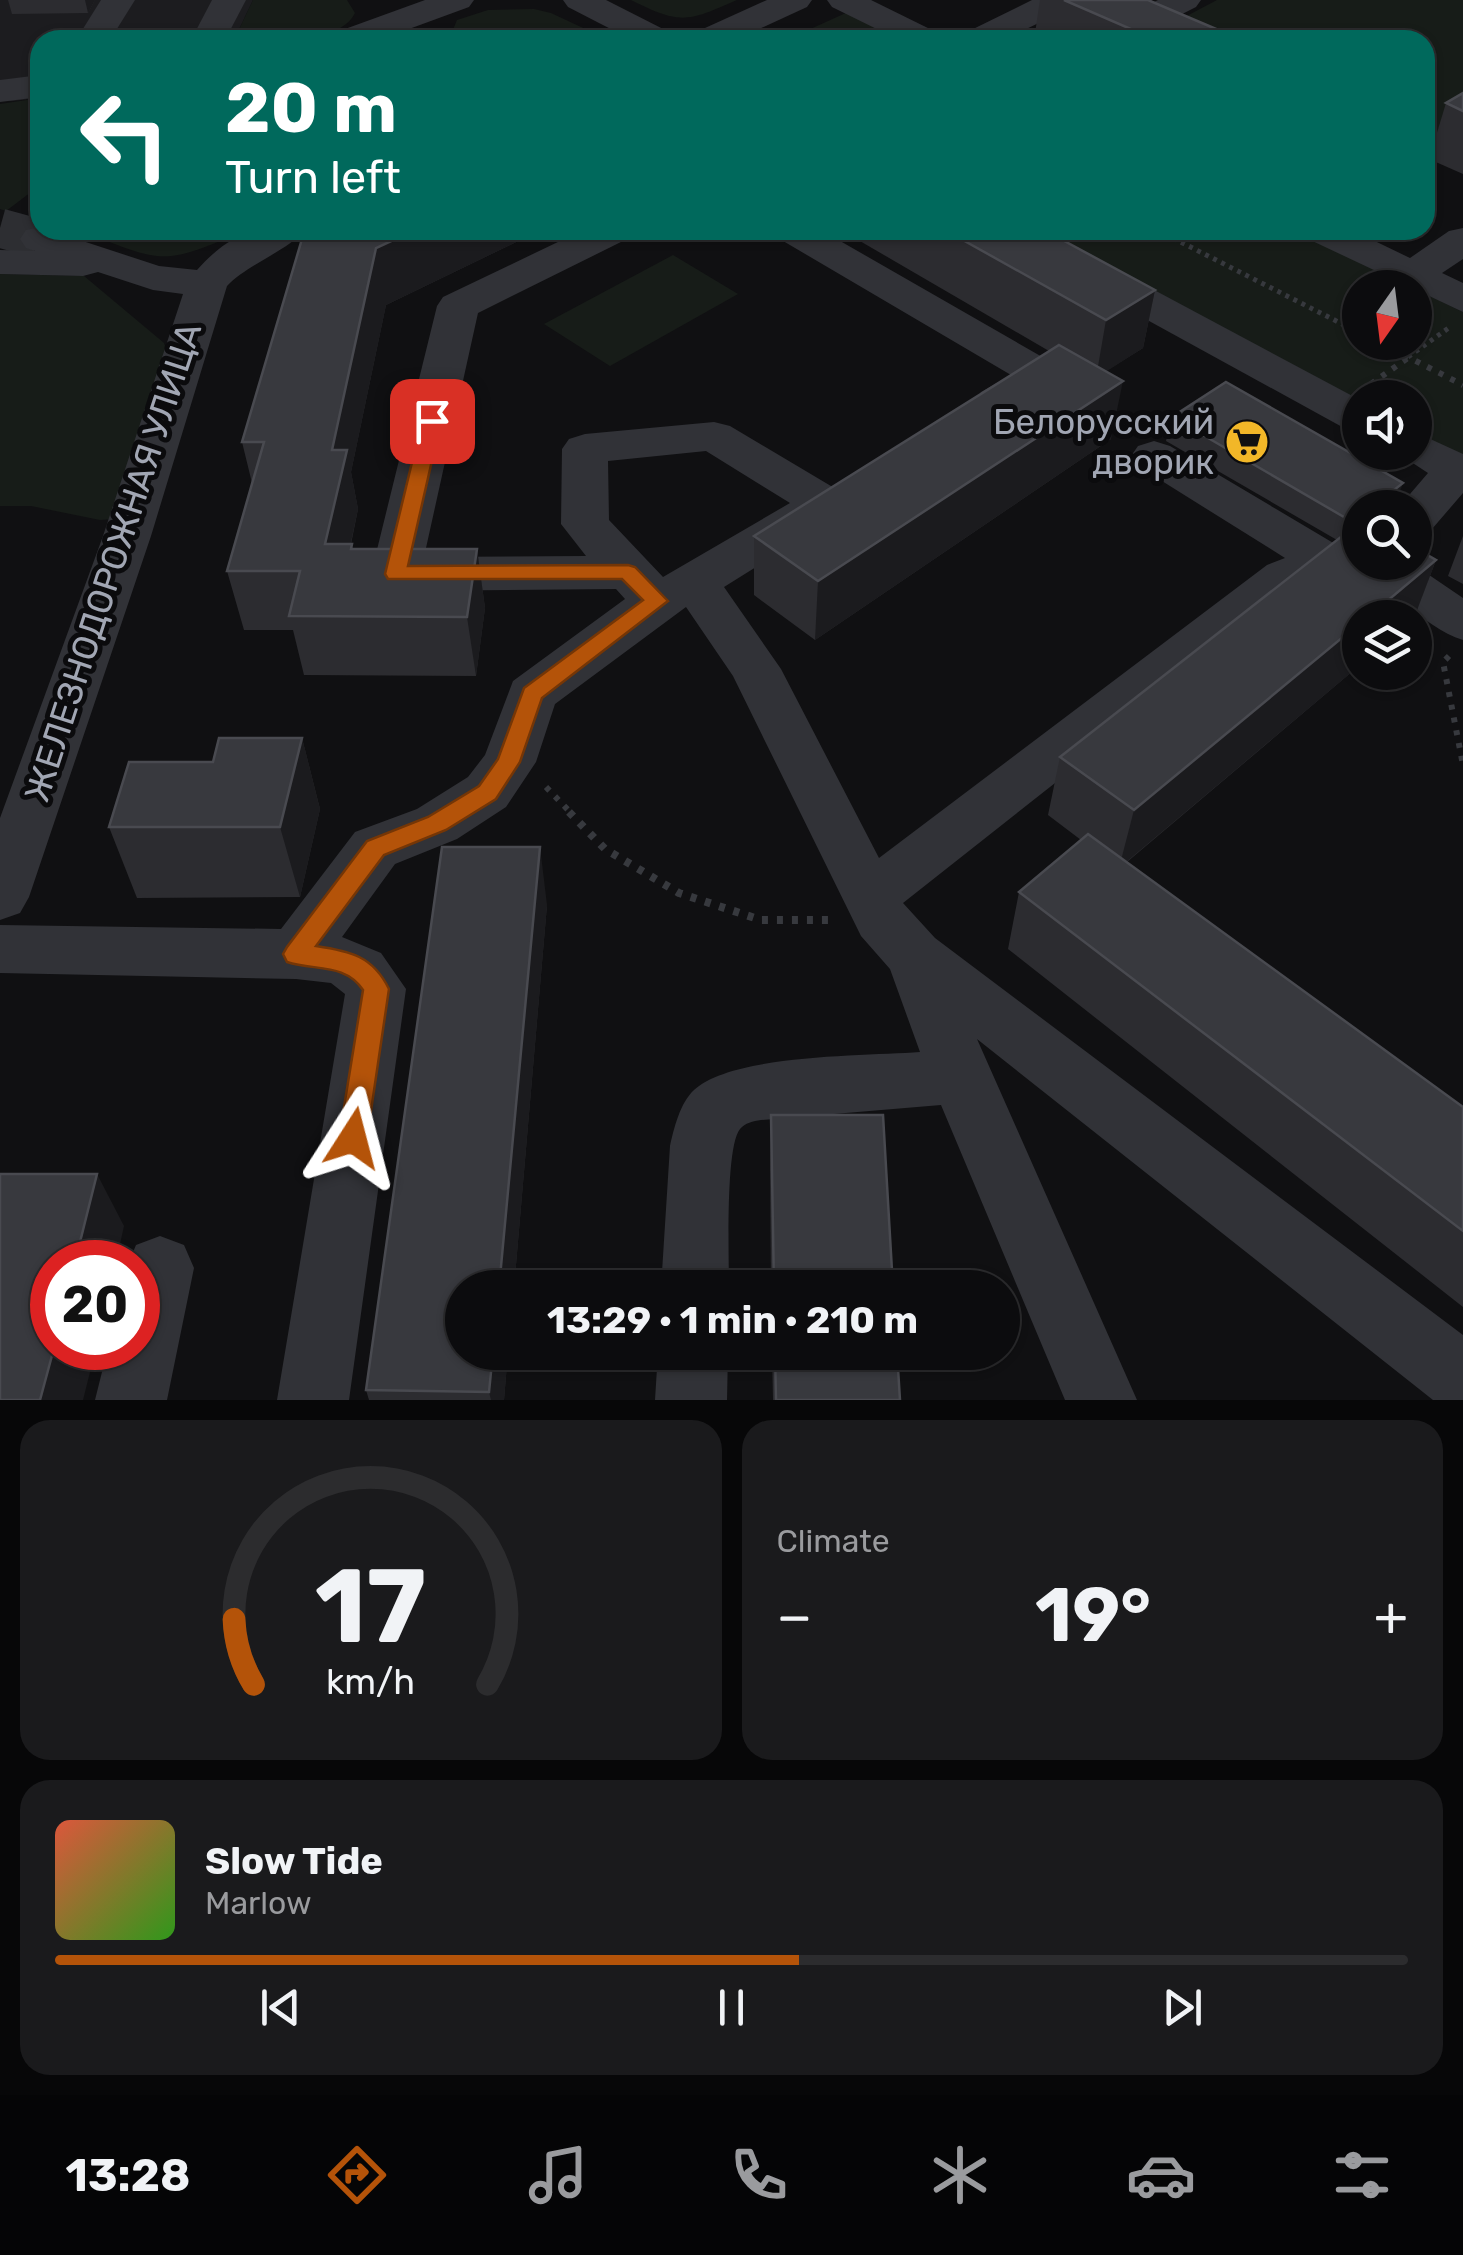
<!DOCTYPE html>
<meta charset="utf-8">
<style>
body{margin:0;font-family:Rubik,sans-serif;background:#1a1a1c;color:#f1f3f6;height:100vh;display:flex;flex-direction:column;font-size:38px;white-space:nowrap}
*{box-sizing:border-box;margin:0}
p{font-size:32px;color:#9a9b9e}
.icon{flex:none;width:55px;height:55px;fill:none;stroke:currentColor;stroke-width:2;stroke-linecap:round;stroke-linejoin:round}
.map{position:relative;height:1400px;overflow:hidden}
.side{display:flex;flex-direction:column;gap:20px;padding:20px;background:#070708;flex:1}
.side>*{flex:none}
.hud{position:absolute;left:30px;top:30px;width:1405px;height:210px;border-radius:30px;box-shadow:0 2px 8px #0004,0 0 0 2px #2c2c2e;background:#00695c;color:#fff;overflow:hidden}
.needle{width:65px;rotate:194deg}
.tools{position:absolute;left:1342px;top:270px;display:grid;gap:20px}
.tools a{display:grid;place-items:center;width:90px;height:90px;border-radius:50%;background:#0c0c0e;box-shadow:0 2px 8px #0004,0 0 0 2px #2c2c2e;font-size:50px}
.speed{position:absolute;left:30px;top:1240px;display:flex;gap:20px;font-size:50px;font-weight:700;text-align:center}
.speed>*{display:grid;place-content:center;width:130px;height:130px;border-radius:50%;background:#0c0c0e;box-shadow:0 2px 8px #0004,0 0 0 2px #2c2c2e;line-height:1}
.speed .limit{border:15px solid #d22;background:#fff;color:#111}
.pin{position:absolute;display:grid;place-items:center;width:85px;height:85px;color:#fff;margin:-42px;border-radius:20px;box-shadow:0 5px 15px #0006}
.me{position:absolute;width:110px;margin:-55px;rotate:9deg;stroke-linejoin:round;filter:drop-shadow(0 0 8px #0008)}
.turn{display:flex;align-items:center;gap:35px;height:210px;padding:0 30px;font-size:45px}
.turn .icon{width:130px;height:130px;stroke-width:2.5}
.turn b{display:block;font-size:70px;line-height:85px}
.big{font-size:75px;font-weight:700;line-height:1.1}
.side .tile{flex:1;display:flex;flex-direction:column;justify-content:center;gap:15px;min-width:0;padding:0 35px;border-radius:30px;background:#1a1a1c}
.side .dial{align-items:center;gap:0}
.dial svg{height:260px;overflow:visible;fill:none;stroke:#2c2c2e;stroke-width:7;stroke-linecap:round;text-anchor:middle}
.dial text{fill:#f1f3f6;stroke:none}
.song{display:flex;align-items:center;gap:30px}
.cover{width:120px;height:120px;border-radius:15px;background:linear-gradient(135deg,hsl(10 70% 55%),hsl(110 70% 35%))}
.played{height:10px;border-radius:5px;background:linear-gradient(90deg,#b45309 55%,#2c2c2e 55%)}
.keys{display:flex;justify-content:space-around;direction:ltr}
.heat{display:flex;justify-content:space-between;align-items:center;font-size:55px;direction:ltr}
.side .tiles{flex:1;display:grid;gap:20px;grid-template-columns:1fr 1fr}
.tile:last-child{grid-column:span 2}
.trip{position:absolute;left:445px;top:1270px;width:575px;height:100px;border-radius:50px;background:#0c0c0e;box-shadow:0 2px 8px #0004,0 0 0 2px #2c2c2e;font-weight:700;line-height:100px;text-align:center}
.dock{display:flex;height:160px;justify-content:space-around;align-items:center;background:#050506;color:#9a9b9e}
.dock .icon{width:70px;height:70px}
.dock .on{color:#b45309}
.dock b{font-size:45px;color:#f1f3f6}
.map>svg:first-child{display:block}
.built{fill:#1c1c1f}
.green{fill:#171c18}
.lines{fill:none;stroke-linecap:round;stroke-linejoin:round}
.minor-tunnel{stroke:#2d2e32;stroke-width:39;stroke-dasharray:39 19;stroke-linecap:butt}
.path-far2{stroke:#37393e;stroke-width:5;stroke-dasharray:4 5;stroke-linecap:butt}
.path-far1{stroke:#37393e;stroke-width:6;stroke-dasharray:5 8;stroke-linecap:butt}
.path{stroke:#37393e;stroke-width:8;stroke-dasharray:6 9;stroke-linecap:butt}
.minor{fill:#313237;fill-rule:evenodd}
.wall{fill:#2c2c30}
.shaded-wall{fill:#1b1b1e}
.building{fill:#38393e;stroke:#494a50;stroke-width:2.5}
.route{fill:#b45309;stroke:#753606;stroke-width:2.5}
.labels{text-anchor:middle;stroke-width:10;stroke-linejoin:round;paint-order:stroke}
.poi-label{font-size:35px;fill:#a1a6b3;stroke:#0b0b0d;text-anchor:end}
.street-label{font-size:35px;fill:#a1a6b3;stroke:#0b0b0d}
</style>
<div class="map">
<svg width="1463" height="1400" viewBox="0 0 1463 1400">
<rect width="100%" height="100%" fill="#101012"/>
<!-- built -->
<polygon class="built" points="0,0 253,0 234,40 40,40 40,98 12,101 0,100"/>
<!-- green -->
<g class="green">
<path d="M253,0H347L355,13C339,46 265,40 234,40Z"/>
<path d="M631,0H737C687,22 681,25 631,0Z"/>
<polygon points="1217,0 1463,0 1463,122 1425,146 1425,40 1141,40"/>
<polygon points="534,9 551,13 609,40 477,40 452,32 457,20 488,10"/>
<polygon points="848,12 905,40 786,40"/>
<polygon points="40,98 40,190 35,189 6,211 0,209 0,104"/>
<path d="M78,230H245C160,268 163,262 78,230Z"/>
<polygon points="1035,230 1294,230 1412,287 1360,288 1360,342 1415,342 1415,289 1463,312 1463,459 1415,433 1415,398 1360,398 1360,404"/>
<polygon points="673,255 738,294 610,366 544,324"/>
<polygon points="0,274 84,276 164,343 167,353 112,519 100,520 31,506 0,506"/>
</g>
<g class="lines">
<!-- minor-tunnel -->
<polyline class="minor-tunnel" points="0,228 40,239"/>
<!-- path-far2 -->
<g class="path-far2">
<polyline points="1157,230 1360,333"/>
<polyline points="1379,342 1408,357"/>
<polyline points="1408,357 1450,327"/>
</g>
<!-- path-far1 -->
<g class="path-far1">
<polyline points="1404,355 1463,385"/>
<polyline points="1371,384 1412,355"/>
<polyline points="1449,656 1443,662 1463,765"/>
<polyline points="546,787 572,814"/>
</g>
<!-- path -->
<polyline class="path" points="569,812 605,849 679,893 761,920 831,920"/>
<!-- minor -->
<g class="minor">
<polygon points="101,0 135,0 110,40 76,40"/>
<polygon points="212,0 246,0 225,40 191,40"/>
<polygon points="425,0 474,0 469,7 379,40 329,40 334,33"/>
<polygon points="563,0 606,0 671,33 676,40 632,40 568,7"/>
<polygon points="767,0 812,0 807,7 735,40 689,40 694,33"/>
<polygon points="827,0 871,0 938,33 943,40 899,40 832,7"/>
<polygon points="1032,0 1074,0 1118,20 1158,0 1201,0 1196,7 1131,40 1105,40 1053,16 1004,40 960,40 965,33"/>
<polygon points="40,75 40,97 0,102 0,80"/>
<path d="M40,227L159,266L197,270C233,230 253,230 304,230C291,249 248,264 227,286L151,536L29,897L20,913L0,920V818L103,536L183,294L153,290L98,272L83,276L0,274V250L35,251L26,248L20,239L26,230Z"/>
<polygon points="1463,228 1463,259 1442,273 1463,283 1463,312 1306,238 1300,230 1352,230 1410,258 1449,231"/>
<path d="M583,230H635L629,238L478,313L424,557L586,556L561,524L562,449L569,439L585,434L714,422L730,426L841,492L848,503L841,514L724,587L781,669L879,858L1267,565L1285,558L1138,466L1131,456L1138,446L1154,441L1170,446L1335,544L1360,545V562H1410L1463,598V640C1418,627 1381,568 1331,577C1321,578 1310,585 1301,589L903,903L935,938L1463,1335V1400H1433L977,1039L1137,1400H1065L941,1105L761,1120C753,1121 745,1123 740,1129C725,1147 729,1259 729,1288H661L670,1146C674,1128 680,1103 694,1090C733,1054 866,1056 920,1052L890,969L861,936L733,676L686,607L555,704L536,762L506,807L457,839L395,864L342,937L381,953L406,989L349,1400H277L345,994L331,983L296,979L0,973V925L281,929L355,832L417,809L468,777L485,755L513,681L625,599L616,589L396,591L379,586L371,574L437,306L443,297ZM706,451L790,503L663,577L609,520L608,461Z"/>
<path d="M772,230H821L1058,366L1065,375C1049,399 1009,419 981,412L975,402L981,392L1011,375L778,238Z"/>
<polygon points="992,230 1042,230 1360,400 1360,432 1344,428 998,238"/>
<polygon points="1415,432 1463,454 1463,493 1432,529 1415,534 1415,508 1398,508 1428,473 1396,452 1415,452"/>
<polygon points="160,1236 184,1245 194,1268 167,1400 95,1400 108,1348 138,1348 138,1262 129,1262 136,1245"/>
<polygon points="658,1352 728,1352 727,1400 655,1400"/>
</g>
</g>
<!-- wall -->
<g class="wall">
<polygon points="8,0 95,0 88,13 12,14"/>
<polygon points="1040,0 1148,0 1242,40 1034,40"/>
<polygon points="1463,93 1463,174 1429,159 1446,103"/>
<polygon points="323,230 541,230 386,305 351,472 358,509 351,544 353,549 477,549 485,608 476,676 304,675 293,630 244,630 227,571 252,483 242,442"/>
<polygon points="841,230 1044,230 1155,290 1143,348 1106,371 1111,439 815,640 754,595 754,536 1049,351"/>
<polygon points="1172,417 1395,507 1360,508 1360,562 1436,560 1414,618 1360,618 1360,665 1127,862 1463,1107 1463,1307 1008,949 1019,892 1081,840 1048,815 1060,757 1337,540 1166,441"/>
<polygon points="1463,536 1463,584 1448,576"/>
<polygon points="302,738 320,809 300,897 137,898 109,827 213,762"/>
<polygon points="547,905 514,1288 462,1288 508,1352 504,1400 369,1400 366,1390"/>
<polygon points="771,1115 893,1288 771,1288 770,1168"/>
<polygon points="772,1352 897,1352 900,1400 773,1400"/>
</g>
<!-- shaded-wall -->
<g class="shaded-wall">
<polygon points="85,0 95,0 88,13"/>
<polygon points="415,230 541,230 386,305 351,472 358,509 338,603 325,544 332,450 376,248"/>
<polygon points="1155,290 1143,348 1096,378 1106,320"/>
<polygon points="1123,381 1111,439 815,640 818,581"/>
<polygon points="1403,483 1394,508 1371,508"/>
<polygon points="477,549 485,608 476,676 467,617"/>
<polygon points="1436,560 1414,618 1367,618"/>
<polygon points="1360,623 1360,665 1119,868 1134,810"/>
<polygon points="302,738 320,809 300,897 280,827"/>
<polygon points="540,847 547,905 514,1288 499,1288"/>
<polygon points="97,1174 124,1226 116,1262 75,1262"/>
<polygon points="54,1348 96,1348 83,1400 40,1400"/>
<polygon points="493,1352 508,1352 504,1400 491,1400 489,1392"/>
</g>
<!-- building -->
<g class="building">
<polygon points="1064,0 1148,0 1242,40 1156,40"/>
<polygon points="686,33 699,40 671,40"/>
<polygon points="1463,93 1463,111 1446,103"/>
<polygon points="323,230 415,230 376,248 332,450 347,450 325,544 352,544 351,549 477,549 467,617 289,616 300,571 227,571 264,442 242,442 302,239"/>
<polygon points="945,230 1044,230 1155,290 1106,320"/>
<polygon points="1059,345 1123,381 818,581 754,536"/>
<polygon points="1226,382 1403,483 1371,508 1360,508 1360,516 1358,517 1344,517 1172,417"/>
<polygon points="1360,522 1360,562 1415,562 1415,548 1436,560 1367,618 1360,618 1360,623 1134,810 1060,757"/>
<polygon points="219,738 302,738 280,827 109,827 129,762 213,762"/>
<polygon points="1088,834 1463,1107 1463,1231 1019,892"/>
<polygon points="442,847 540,847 499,1288 462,1288 462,1352 493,1352 489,1392 366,1390"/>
<polygon points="771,1115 883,1115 893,1288 774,1288"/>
<polygon points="0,1174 97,1174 75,1262 52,1262 54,1348 40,1400 0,1400"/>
<polygon points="775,1352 897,1352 900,1400 776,1400"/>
</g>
<!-- route -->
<path class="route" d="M432,415L441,421L408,566L628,565L635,567L668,601L542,698L520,762L496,799L446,830L384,855L316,946C350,951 373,956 389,989L367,1138L363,1147L353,1151L343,1147L339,1138L363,990C345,963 315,971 287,962L283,954L287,947L367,841L428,817L479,786L498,759L524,688L643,600L622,579H388L385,574L422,421Z"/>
<!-- icons -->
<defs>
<symbol id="supermarket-disc" viewBox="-11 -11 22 22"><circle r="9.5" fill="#f2b728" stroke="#0b0b0d"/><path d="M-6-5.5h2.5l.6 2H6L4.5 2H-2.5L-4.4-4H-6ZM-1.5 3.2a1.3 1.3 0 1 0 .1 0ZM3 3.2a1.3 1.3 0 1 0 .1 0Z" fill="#111"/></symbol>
</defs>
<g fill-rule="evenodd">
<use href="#supermarket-disc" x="1222" y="417" width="50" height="50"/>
</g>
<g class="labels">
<!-- poi labels -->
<g class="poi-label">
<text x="1214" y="434">Белорусский<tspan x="1214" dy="40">дворик</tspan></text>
</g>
<!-- street labels -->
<g class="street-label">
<text transform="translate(113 562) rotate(-72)" y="12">ЖЕЛЕЗНОДОРОЖНАЯ УЛИЦА</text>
</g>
</g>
</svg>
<div class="tools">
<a><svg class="needle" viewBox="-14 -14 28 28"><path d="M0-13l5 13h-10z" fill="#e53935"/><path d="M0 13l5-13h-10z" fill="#9a9b9e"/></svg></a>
<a><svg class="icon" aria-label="sound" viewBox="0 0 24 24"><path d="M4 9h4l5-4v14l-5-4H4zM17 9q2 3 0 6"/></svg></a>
<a><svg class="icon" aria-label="search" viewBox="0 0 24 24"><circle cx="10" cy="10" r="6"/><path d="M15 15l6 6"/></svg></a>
<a><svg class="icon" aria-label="layers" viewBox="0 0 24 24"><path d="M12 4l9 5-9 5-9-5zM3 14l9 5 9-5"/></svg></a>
</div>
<div class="speed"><div class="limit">20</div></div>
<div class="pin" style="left:432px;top:421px;background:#d93025"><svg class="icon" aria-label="arrive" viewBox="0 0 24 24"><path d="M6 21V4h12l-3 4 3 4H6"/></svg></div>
<svg class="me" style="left:353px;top:1138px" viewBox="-20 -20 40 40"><path d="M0-17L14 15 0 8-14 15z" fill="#b45309" stroke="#fff" stroke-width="4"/></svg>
<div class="trip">13:29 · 1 min · 210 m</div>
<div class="hud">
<div class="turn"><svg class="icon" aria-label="left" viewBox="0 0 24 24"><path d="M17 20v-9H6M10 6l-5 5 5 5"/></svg><div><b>20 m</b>Turn left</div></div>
</div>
</div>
<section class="side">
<div class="tiles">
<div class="tile dial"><svg viewBox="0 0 100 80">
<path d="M14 69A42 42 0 1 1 86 69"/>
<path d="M14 69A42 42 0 0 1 8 49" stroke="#b45309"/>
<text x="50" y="56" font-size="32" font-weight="700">17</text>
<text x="50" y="72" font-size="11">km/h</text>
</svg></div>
<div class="tile"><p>Climate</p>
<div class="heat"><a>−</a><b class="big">19°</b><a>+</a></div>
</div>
<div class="tile">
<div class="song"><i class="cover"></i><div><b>Slow Tide</b><p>Marlow</p></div></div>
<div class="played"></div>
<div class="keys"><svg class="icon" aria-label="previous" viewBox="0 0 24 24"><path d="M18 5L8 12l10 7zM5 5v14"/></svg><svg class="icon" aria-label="pause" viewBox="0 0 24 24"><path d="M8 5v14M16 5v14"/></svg><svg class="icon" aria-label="next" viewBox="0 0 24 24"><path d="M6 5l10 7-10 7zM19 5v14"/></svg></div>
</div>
</div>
</section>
<nav class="dock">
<b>13:28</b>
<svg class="icon on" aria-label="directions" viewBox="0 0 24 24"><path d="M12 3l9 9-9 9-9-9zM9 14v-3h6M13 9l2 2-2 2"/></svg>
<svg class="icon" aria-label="music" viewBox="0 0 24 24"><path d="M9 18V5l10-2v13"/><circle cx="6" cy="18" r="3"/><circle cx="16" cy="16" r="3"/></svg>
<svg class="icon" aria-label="phone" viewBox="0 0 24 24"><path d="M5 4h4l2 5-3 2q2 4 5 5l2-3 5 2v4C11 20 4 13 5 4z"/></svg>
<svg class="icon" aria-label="climate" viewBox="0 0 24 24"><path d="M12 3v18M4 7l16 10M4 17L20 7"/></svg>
<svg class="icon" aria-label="car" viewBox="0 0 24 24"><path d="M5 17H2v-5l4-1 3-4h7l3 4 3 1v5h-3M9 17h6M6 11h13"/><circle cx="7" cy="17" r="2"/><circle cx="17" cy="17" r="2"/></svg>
<svg class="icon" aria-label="filters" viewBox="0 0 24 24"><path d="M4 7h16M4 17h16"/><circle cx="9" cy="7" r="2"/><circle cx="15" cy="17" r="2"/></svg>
</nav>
